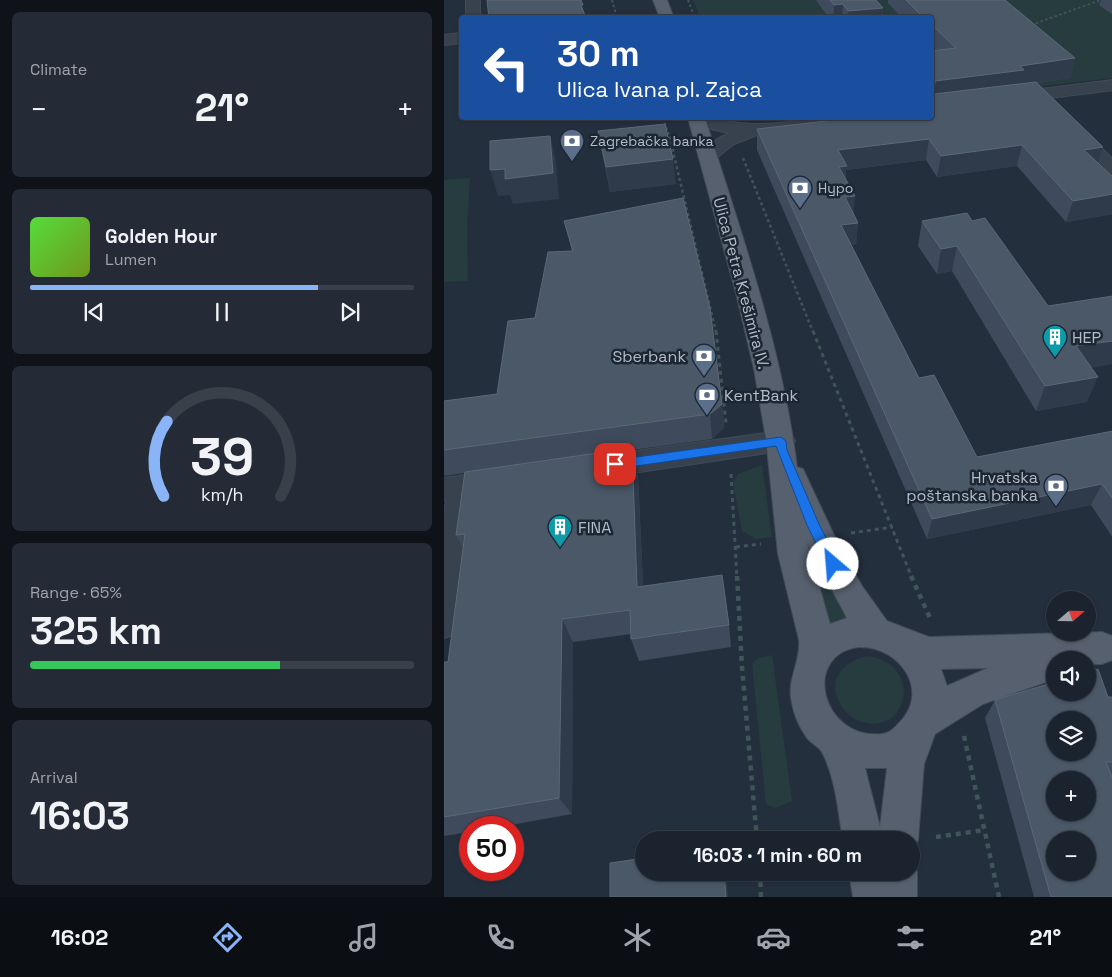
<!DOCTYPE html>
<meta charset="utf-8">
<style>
body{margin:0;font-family:"Space Grotesk",sans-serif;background:#242b36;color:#f1f3f6;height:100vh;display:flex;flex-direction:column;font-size:19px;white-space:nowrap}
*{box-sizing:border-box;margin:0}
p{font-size:16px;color:#a0a4aa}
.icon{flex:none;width:28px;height:28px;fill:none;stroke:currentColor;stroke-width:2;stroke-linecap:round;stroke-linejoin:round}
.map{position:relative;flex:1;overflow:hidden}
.details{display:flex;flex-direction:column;gap:12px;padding:12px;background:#0f1319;width:444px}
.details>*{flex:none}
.top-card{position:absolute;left:15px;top:15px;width:475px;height:105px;border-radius:5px;box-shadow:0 1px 4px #0004,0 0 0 1px #39404a;background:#1a4fa0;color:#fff;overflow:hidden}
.needle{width:32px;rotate:70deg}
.controls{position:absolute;left:602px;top:591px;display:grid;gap:10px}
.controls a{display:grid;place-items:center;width:50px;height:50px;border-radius:50%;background:#1b232e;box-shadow:0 1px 4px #0004,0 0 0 1px #39404a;font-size:25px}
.speed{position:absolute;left:15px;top:816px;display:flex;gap:10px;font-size:25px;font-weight:700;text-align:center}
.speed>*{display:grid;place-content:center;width:65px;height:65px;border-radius:50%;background:#1b232e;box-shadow:0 1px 4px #0004,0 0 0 1px #39404a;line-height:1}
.speed .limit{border:8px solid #d22;background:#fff;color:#111}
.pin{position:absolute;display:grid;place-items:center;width:42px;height:42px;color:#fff;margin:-21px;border-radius:10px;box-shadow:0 2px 8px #0006}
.me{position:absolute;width:55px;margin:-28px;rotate:333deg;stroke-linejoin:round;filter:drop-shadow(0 0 4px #0008)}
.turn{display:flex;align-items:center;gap:18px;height:105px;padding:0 15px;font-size:22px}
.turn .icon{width:65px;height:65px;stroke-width:2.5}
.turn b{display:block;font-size:35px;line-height:42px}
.big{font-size:38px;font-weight:700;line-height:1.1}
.details .widget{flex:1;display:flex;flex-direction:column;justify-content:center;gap:8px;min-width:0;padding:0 18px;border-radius:8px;background:#242b36}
.details .dial{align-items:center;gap:0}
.dial svg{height:130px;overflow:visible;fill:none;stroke:#39404a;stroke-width:7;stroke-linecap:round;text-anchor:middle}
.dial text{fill:#f1f3f6;stroke:none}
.song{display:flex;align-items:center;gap:15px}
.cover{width:60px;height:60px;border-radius:8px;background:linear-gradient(135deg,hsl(110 70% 55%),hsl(80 70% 35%))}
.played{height:5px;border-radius:2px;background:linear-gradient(90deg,#8ab4f8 75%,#39404a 75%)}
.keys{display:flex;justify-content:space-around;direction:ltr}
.heat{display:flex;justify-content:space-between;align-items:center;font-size:28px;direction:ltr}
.charge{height:8px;border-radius:4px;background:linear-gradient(90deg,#34c759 65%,#39404a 0)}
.trip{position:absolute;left:191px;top:831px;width:285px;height:50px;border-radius:25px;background:#1b232e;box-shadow:0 1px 4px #0004,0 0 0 1px #39404a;font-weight:700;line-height:50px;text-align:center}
.dock{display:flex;height:80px;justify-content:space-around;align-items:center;background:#0b0e12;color:#a0a4aa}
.dock .icon{width:35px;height:35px}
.dock .current{color:#8ab4f8}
.dock b{font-size:22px;color:#f1f3f6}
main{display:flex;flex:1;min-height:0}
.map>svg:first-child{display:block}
.green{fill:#263c3f}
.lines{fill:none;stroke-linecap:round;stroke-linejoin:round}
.minor-casing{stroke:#414a57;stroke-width:2}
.major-casing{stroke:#414a57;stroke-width:2}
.path-far3{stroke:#3f5557;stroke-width:2;stroke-dasharray:2.5 2.5;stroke-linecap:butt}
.path-far2{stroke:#3f5557;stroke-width:2.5;stroke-dasharray:3 3;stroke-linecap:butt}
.path-far1{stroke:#3f5557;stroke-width:3;stroke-dasharray:4 4;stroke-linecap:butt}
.path{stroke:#3f5557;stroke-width:4.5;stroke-dasharray:5 5;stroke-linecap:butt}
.minor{fill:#38414e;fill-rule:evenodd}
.major{fill:#56606e;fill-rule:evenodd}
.wall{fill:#3f4b5c}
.shaded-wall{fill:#2f3b4b}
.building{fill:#4b5868;stroke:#5c6777;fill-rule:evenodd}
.route{fill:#1a73e8;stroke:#114b97}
.labels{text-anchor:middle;stroke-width:5;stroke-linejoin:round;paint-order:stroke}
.far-poi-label{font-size:14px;fill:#b4bcc9;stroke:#1d2633;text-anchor:start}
.street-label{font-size:16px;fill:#b4bcc9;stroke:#1d2633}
.poi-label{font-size:16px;fill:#b4bcc9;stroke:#1d2633;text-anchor:start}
</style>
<main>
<section class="details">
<div class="widget"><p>Climate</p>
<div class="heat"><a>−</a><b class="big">21°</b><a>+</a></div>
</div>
<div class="widget">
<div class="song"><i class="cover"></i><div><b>Golden Hour</b><p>Lumen</p></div></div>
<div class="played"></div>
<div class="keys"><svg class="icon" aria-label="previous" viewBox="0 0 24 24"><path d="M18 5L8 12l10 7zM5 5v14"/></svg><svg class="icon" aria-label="pause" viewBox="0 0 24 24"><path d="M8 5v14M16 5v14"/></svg><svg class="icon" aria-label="next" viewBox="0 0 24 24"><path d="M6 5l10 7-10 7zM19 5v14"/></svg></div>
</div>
<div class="widget dial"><svg viewBox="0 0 100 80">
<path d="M14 69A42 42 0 1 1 86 69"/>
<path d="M14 69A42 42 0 0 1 16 23" stroke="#8ab4f8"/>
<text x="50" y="56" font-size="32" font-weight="700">39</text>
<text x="50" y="72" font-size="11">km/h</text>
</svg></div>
<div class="widget"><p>Range · 65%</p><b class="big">325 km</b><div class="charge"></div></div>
<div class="widget"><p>Arrival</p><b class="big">16:03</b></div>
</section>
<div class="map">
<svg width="669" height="897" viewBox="0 0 669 897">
<rect width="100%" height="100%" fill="#242f3e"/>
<!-- green -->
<g class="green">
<polygon points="249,0 668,0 668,78 488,99 488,18 256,17"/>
<polygon points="26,178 23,229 24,281 0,282 0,180"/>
<polygon points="318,465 328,537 312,539 298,531 289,483 294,474"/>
<polygon points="374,559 408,620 384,628 361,562"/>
<polygon points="328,655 348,801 331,808 322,804 308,663 315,658"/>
<path d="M425,656C483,667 461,741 413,720C403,715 395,705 392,694C387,672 406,659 425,656Z"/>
</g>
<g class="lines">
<defs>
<g id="minor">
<rect x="22" y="0" width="14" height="18"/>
<polygon points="18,33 18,43 0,45 0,35"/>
<polygon points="669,80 669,90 566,103 560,102 557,98 560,94 566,93"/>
<path d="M251,118C272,118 290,124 312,124C348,125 384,113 420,118L417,122L411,123L313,135L290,144L270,160H256L254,156C261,146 275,137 286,133C275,131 256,128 251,118Z"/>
<polygon points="630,126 636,127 669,159 669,186 662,184 651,161 621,131 624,127"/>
<polygon points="337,431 347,434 351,441 347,448 337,451 155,478 145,475 141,467 145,459 155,456"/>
<polygon points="55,470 65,473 69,481 65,489 30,496 32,500 16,623 12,634 0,638 0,516 2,500 0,500 0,478"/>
</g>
<g id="major">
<polygon points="209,0 223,0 230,18 216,18"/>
<path d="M244,118H261C297,233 338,347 353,467L359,469L396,548L418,586L443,621L485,637L658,632L669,636V660L658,664H644V660H611V679L539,704L491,734L480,764L474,840L468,854V840H399C394,812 392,780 379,754C376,747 368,744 363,738C356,728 350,715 348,703C342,680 357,662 355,640L334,554L322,439L310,369L293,297ZM363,543L403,618L386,624ZM415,647C456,646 488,692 454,724C450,729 445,733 438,734C377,740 357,654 415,647ZM544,668L503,686L497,669ZM421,768H443L436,827Z"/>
<polygon points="468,859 473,872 473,897 409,897 405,872 468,872"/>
</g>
</defs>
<!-- minor casing -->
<use href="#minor" class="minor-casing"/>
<!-- major casing -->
<use href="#major" class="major-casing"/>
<!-- path-far3 -->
<g class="path-far3">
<polyline points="168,0 173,18"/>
<polyline points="244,0 251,18"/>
<polyline points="587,25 657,0"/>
<polyline points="219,118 228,144"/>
</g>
<!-- path-far2 -->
<g class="path-far2">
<polyline points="227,143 272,332"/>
<polyline points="299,158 369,332"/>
</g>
<!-- path-far1 -->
<g class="path-far1">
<polyline points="272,331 282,423"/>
<polyline points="369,331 468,578"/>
<polyline points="287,474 293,578"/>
<polyline points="407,533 449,527"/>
<polyline points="292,547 317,544"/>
</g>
<!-- path -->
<g class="path">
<polyline points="293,576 298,667 313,840"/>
<polyline points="467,576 486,618"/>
<polyline points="520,736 555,897"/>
<polyline points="492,837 541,830"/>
<polyline points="316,872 317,897"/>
</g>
<!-- minor -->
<use href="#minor" class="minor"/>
<!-- major -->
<use href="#major" class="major"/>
</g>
<!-- wall -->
<g class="wall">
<polygon points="372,0 432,0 439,8 438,18 385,18"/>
<polygon points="444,0 561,0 631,58 626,78 593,83 659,147 654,163 669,177 669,214 622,222 573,166 493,177 482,160 402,170 402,179 410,214 414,223 412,244 407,245 475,378 533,457 669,431 669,538 647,505 483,539 313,150 313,129 488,118 491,50 488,47 488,18 458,18 444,3"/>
<polygon points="657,0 669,0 669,15 655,5"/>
<polygon points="154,131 232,184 166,192"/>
<polygon points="120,221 278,404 280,428 268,439 188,450 194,474 199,586 285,625 287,647 195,661 187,639 187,634 129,642 128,814 50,828 26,828 26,832 0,836 0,662 4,662 19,548 12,535 20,473 0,476 0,401 53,394 91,318 128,251"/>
<polygon points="478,221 528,221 647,367 643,402 592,411 508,271 493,274 474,246"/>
<polygon points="669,697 669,776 667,776 669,897 590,897 541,718 551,700"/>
</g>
<!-- shaded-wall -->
<g class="shaded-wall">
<polygon points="399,4 398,18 390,18 390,5"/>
<polygon points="439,8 438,18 404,18 404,11"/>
<polygon points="631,58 626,78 576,85 488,101 491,81 576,66"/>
<polygon points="106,136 112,161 115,199 69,204 66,195 54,196 46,170"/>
<polygon points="485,139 482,160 402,170 401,187 394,188 394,150"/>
<polygon points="578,145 573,166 493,177 497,156"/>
<polygon points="659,147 652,168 640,150"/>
<polygon points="229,159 232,184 166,192 162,167"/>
<polygon points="669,194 669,214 622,222 629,201"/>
<polygon points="411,196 409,217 401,197"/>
<polygon points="414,223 412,244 396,247 397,225"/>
<polygon points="513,246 508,271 493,274 497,249"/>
<polygon points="669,341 669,364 622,372 632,346"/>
<polygon points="654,377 643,402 592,411 601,386"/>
<polygon points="278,404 280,428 268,439 266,414"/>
<polygon points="188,448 194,474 200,611 193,587"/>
<polygon points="658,484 647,505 483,539 488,519"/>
<polygon points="118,619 129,642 128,814 115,798"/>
<polygon points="280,872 282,872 284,897 282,897"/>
</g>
<!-- building -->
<g class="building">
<polygon points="43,0 137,0 139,5 137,5 142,18 45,18"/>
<polygon points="386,0 432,0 439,8 404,11 399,4 390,5"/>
<polygon points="462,0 561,0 631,58 576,66 580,70 491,81 490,94 592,82 659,147 640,150 669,177 669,194 629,201 578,145 497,156 485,139 394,150 403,166 395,167 411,196 401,197 414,223 397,225 475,378 490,375 533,457 669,431 669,499 658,484 488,519 313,129 408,118 488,118 488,51 512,48 488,25 488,18 480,18"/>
<polygon points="221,124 229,159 162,167 154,131"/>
<polygon points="106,136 109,173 61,179 61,169 46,170 46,141"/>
<polygon points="239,198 266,308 278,404 266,414 0,450 0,401 53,394 64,321 91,318 104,252 129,251 120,221"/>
<polygon points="523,213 528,221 541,218 604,306 669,296 669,341 632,346 654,377 601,386 513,246 497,249 478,221"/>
<polygon points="188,448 193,587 278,575 285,625 187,639 186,610 118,619 115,798 0,817 0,662 4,662 21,534 12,535 21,472"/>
<path d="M654,669L664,697H669V762H662L669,780V897H607L551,700L611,682V692H644V672ZM611,720H644V752H611ZM611,780H644V812H611ZM611,840H644V872H611Z"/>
<polygon points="200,858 200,872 280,872 282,897 166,897 166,863"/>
</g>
<!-- route -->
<polygon class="route" points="337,437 342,441 343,450 375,524 395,564 393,568 384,568 363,525 332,446 171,469 165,464 171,460"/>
<!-- icons -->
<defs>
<symbol id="bank-pin" viewBox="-11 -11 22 30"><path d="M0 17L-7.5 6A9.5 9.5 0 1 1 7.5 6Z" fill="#5c6f8a" stroke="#1d2633"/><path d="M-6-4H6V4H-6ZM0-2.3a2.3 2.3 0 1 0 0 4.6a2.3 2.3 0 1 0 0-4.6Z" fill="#fff"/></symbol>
<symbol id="building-pin" viewBox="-11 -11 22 30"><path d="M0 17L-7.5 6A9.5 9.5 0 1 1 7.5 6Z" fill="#0f9aa8" stroke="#1d2633"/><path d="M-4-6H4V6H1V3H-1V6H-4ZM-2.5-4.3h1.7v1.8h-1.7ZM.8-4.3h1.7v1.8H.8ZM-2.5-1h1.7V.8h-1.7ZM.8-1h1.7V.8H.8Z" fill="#fff"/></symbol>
</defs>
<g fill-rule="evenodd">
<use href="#bank-pin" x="114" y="127" width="28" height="38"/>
<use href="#bank-pin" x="342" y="174" width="28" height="38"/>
<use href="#building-pin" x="597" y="323" width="28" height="38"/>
<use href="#bank-pin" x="246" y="342" width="28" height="38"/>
<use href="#bank-pin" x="249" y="381" width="28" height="38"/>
<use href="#bank-pin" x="598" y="472" width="28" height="38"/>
<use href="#building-pin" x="102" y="513" width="28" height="38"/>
</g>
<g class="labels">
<!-- far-poi labels -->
<g class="far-poi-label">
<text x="146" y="146">Zagrebačka banka</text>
<text x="374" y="193">Hypo</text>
</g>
<!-- street labels -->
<g class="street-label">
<text transform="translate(298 283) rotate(75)" y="6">Ulica Petra Krešimira IV.</text>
</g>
<!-- poi labels -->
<g class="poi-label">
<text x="628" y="343">HEP</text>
<text x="242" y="362" text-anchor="end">Sberbank</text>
<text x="280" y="401">KentBank</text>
<text x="594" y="483" text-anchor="end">Hrvatska<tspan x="594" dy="18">poštanska banka</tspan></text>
<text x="134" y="533">FINA</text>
</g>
</g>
</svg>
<div class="controls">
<a><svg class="needle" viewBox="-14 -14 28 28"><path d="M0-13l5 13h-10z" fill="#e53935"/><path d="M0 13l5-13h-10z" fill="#a0a4aa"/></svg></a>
<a><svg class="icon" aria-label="sound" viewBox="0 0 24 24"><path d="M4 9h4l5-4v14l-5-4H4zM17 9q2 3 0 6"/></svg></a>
<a><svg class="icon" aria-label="layers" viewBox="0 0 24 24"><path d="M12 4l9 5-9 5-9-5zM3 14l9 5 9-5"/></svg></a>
<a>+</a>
<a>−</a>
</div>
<div class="speed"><div class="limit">50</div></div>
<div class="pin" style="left:171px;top:464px;background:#d93025"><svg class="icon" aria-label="arrive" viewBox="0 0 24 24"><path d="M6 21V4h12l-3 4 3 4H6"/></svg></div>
<svg class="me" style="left:389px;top:564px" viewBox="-20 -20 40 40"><circle r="19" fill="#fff"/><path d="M0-13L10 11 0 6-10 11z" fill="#1a73e8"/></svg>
<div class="trip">16:03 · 1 min · 60 m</div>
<div class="top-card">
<div class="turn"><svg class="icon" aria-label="left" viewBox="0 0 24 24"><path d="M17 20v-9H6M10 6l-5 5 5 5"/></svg><div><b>30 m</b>Ulica Ivana pl. Zajca</div></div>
</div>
</div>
</main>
<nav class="dock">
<b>16:02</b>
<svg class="icon current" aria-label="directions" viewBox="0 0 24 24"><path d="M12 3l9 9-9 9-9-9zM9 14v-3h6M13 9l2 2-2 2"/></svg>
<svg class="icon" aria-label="music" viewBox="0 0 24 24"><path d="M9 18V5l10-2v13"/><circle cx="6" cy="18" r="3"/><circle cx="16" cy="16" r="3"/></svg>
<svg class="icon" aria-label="phone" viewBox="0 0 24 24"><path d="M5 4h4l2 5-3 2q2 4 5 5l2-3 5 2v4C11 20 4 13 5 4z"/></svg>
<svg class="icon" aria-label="climate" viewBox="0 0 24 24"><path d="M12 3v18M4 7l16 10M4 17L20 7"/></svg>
<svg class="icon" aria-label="car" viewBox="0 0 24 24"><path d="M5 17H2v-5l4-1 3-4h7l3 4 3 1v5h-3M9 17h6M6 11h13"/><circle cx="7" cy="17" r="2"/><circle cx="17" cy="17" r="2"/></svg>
<svg class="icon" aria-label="filters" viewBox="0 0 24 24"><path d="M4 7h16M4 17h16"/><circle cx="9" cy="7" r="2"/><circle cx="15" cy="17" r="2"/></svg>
<b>21°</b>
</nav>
